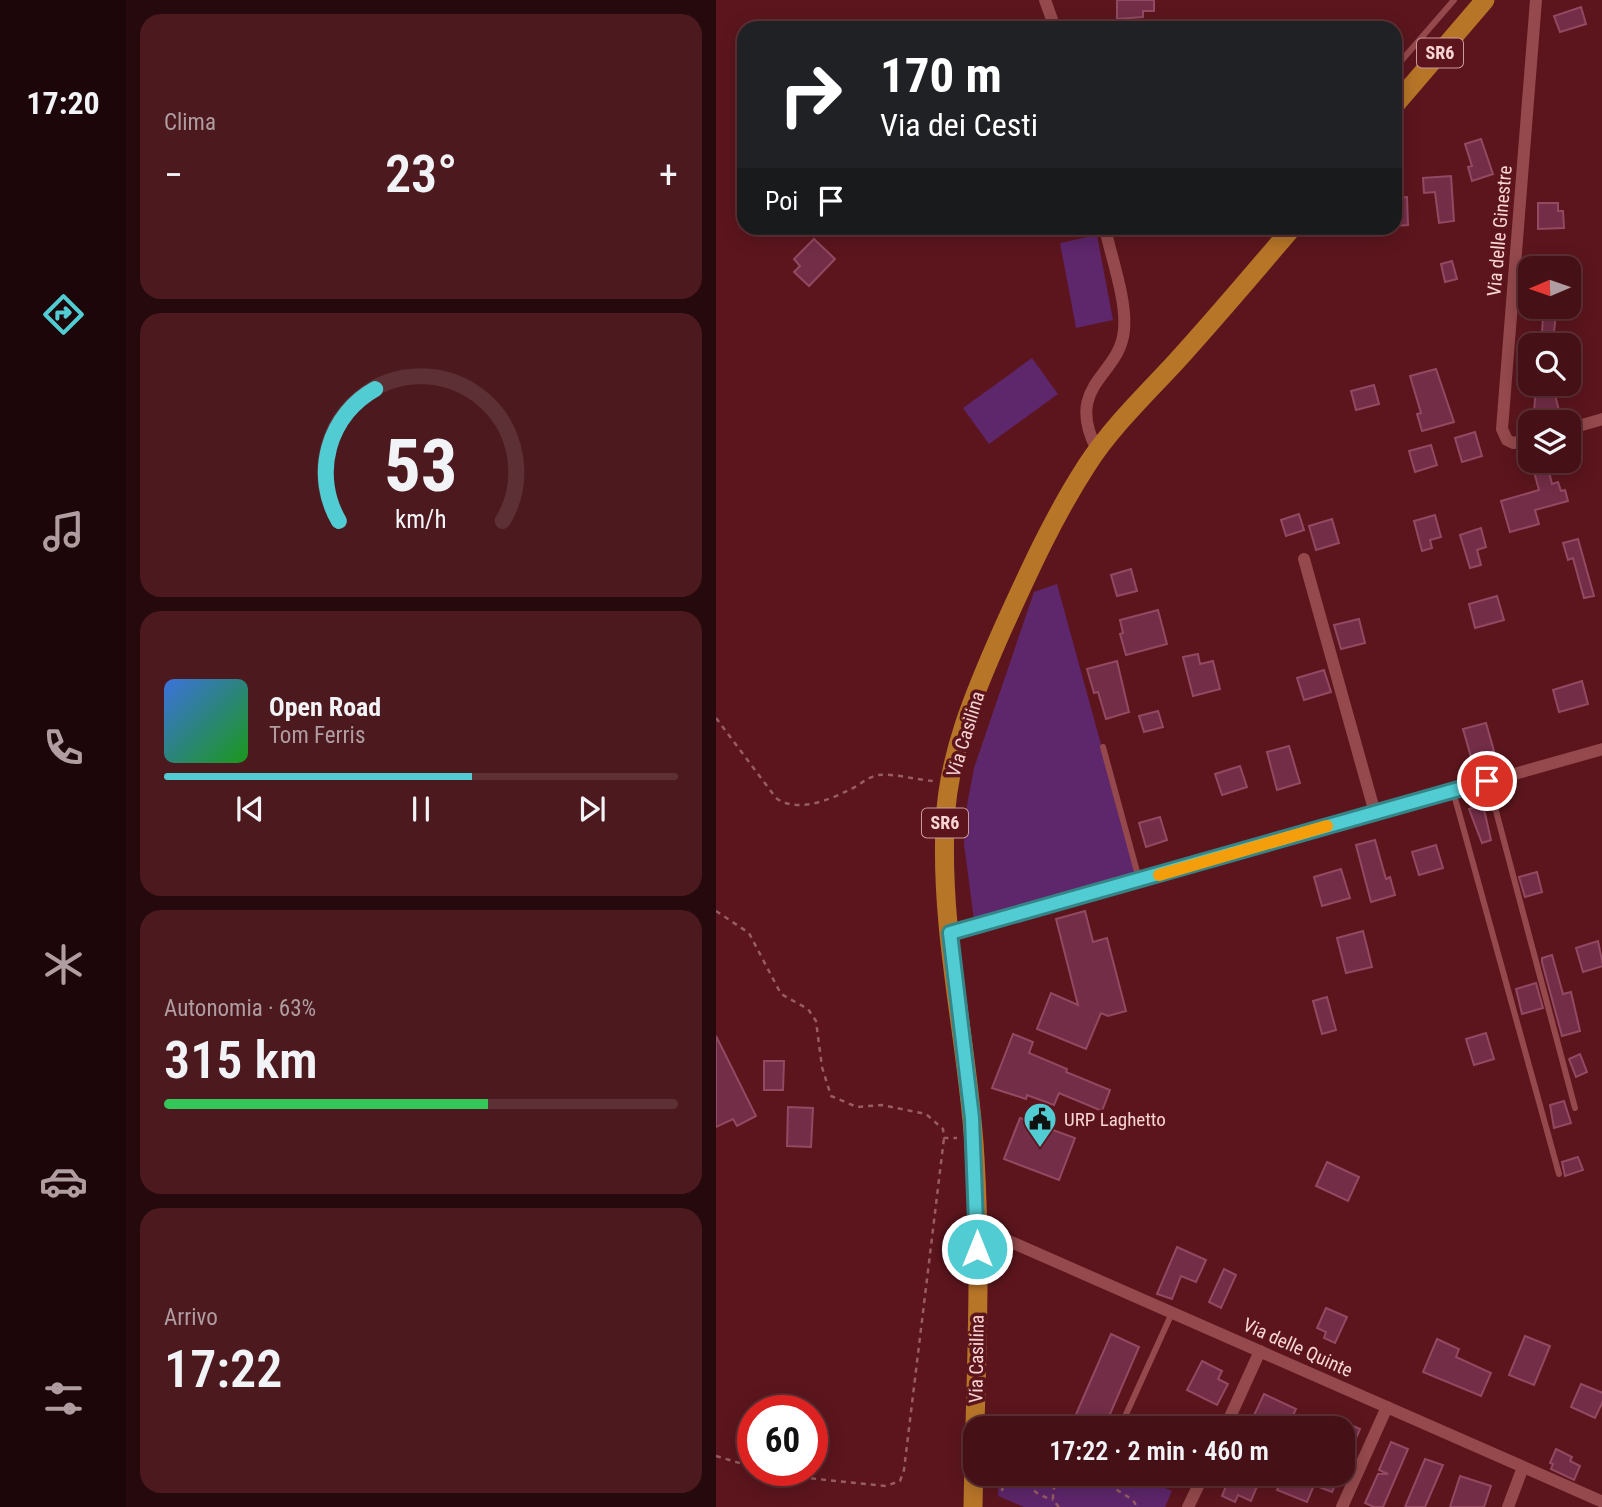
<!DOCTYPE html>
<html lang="it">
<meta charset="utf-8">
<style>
body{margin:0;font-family:"Roboto Condensed",sans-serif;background:#4c191f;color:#f1f3f6;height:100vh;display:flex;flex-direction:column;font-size:26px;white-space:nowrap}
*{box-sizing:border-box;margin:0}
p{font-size:23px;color:#b09da1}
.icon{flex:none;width:38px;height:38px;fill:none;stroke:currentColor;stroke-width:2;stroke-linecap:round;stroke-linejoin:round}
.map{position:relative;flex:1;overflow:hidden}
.panel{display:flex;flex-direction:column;gap:14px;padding:14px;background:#26090c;width:590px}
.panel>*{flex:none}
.hud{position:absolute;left:21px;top:21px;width:665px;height:214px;border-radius:21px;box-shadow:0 4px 18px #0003,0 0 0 2px #5d3035;background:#202124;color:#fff;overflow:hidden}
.needle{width:46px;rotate:268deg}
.tools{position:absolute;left:802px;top:256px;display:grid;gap:14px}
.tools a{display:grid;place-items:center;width:63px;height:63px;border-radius:14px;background:#451016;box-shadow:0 4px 18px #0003,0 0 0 2px #5d3035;font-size:35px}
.speed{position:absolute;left:21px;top:1395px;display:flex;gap:14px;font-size:35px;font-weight:700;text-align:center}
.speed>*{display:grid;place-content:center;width:91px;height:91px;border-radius:50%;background:#451016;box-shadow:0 4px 18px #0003,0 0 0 2px #5d3035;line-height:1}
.speed .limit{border:10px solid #d22;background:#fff;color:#111}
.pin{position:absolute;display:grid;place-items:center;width:60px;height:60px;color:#fff;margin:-30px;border:4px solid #fff;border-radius:50%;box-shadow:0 2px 7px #0007}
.me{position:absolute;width:77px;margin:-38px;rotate:0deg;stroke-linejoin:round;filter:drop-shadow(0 0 5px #0008)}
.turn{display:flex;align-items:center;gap:24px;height:147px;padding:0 28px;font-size:32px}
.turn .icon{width:91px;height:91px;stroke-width:2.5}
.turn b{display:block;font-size:49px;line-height:60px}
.then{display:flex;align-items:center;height:66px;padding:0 28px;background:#0003;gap:14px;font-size:26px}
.big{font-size:52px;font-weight:600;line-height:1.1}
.panel .widget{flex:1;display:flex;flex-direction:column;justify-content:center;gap:10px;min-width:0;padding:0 24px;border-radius:21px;background:#4c191f}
.panel .dial{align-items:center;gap:0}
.dial svg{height:182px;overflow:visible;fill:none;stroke:#5d3035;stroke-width:7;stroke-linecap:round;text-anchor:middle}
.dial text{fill:#f1f3f6;stroke:none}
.song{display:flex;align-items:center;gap:21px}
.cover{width:84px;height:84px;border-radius:10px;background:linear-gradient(135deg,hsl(220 70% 55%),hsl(120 70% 35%))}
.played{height:7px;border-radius:4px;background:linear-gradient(90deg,#51ccd2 60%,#5d3035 60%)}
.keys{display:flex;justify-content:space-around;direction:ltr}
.heat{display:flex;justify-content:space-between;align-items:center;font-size:38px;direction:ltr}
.charge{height:10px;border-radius:5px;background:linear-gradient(90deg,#34c759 63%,#5d3035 0)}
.trip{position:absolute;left:247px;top:1416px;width:392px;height:70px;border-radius:21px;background:#451016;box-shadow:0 4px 18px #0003,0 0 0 2px #5d3035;font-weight:600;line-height:70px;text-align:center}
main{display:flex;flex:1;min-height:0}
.dock{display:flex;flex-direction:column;width:126px;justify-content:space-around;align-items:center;background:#1c0609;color:#b09da1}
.dock .icon{width:49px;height:49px}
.dock .active{color:#51ccd2}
.dock b{font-size:32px;color:#f1f3f6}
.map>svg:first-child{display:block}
.green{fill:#5e266b}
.building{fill:#732d47;stroke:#924962;stroke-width:2}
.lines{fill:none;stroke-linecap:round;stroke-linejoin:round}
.path{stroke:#975d62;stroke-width:2.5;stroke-dasharray:5 5;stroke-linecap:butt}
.service{stroke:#95494c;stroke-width:6}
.minor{stroke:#95494c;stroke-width:12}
.primary{stroke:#b77528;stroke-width:19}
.route-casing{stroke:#358588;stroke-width:18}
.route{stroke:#51ccd2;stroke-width:12}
.slow{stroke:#f59e0b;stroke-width:12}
.labels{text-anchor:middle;stroke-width:7;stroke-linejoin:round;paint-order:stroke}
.shield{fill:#5c151d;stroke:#ca9b9d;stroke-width:2}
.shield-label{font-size:18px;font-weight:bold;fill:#f9d5d4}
.street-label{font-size:19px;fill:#f9d5d4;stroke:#5c151d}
.poi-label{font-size:19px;fill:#f9d5d4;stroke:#5c151d;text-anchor:start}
</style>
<main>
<nav class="dock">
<b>17:20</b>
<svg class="icon active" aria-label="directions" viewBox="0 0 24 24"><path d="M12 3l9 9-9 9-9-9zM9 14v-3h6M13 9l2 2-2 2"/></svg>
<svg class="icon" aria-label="music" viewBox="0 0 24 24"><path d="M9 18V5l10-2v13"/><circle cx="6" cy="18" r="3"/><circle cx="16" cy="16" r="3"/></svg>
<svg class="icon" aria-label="phone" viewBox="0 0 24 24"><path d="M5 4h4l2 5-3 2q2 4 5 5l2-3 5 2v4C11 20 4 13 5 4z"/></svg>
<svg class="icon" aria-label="climate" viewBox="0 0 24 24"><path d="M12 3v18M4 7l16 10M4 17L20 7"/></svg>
<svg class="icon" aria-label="car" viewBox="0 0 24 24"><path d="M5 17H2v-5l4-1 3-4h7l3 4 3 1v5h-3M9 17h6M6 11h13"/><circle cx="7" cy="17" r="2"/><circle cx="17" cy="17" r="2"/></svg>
<svg class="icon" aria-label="filters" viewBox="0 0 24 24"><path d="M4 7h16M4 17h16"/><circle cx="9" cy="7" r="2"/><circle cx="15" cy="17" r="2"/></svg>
</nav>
<section class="panel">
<div class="widget"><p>Clima</p>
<div class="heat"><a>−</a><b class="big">23°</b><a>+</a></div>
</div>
<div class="widget dial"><svg viewBox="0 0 100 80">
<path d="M14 69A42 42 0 1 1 86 69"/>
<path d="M14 69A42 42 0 0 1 30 11" stroke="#51ccd2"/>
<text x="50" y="56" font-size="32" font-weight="700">53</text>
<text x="50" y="72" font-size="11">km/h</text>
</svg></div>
<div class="widget">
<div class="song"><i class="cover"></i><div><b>Open Road</b><p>Tom Ferris</p></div></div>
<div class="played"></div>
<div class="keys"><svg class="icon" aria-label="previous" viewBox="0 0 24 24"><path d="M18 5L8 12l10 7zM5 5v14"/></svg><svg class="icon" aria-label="pause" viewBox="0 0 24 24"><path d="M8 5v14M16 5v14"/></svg><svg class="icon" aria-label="next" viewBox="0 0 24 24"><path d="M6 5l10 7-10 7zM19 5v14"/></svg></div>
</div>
<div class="widget"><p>Autonomia · 63%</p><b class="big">315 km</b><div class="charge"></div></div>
<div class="widget"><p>Arrivo</p><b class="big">17:22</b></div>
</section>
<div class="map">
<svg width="887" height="1507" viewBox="0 0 887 1507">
<rect width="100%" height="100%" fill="#5c151d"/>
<!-- green -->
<g class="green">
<polygon points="381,235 397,320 360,328 344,243"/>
<polygon points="316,358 342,394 273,444 247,408"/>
<polygon points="341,584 420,872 419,875 258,920 248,844 251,805 258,768 318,592"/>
<polygon points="283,1474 418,1474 456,1491 449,1507 308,1507 282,1496"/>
</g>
<!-- building -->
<g class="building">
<polygon points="401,0 438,0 438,11 427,11 427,17 401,19"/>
<polygon points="865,7 870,24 844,32 838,16"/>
<polygon points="765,139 777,174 756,181 752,167 756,166 749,144"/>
<polygon points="735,176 738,221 723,223 719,192 708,193 707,178"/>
<polygon points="691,197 692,225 679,226 679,198"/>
<polygon points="822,203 842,203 842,211 847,211 848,228 822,229"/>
<polygon points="98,239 119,259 93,286 78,272 84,266 78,259"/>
<polygon points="826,255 847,257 846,268 825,268"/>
<polygon points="736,261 741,279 729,282 725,264"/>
<polygon points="818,306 841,306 838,332 848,333 847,345 825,345 827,318 817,317"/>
<polygon points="720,369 738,422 706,431 701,414 705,413 694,376"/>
<polygon points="658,385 663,404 640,410 635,391"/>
<polygon points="820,385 840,387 840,399 844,414 818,413"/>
<polygon points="759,432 766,456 746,462 739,438"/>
<polygon points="715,445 721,465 699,472 693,451"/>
<polygon points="831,464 836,484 842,482 845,491 849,490 852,501 819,510 823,524 794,532 785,501 823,490 817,468"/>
<polygon points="583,514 588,530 570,536 565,520"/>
<polygon points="719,515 725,537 714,540 716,548 706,551 698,521"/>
<polygon points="616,519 623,543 600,550 593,526"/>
<polygon points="765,528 770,547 761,550 765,565 754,568 744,535"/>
<polygon points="862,539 878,596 868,598 857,558 852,560 847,543"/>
<polygon points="415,569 421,591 401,596 395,575"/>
<polygon points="781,596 788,620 759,628 753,604"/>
<polygon points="442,610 451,644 410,655 404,634 407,633 404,620"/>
<polygon points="643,619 649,643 625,649 618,625"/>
<polygon points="482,654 484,664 497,661 504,689 477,696 467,657"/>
<polygon points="401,661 413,712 390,719 382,692 378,693 371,669"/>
<polygon points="608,670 615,692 588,700 581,678"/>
<polygon points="866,681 872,704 843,712 837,690"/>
<polygon points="442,711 447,727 428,732 423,716"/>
<polygon points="770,723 778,751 755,757 747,729"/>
<polygon points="573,746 584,783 561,790 551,752"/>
<polygon points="524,766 531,787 506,795 499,774"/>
<polygon points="767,805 775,840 766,843 753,809"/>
<polygon points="444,817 451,840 430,847 423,823"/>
<polygon points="659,840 670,879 674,877 679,895 655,902 640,845"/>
<polygon points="720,845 727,868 703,875 696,852"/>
<polygon points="625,869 634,898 606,906 598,877"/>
<polygon points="821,872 826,892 809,897 803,877"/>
<polygon points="369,911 377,942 391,938 410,1011 392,1016 385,1013 370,1049 321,1029 335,993 362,1005 340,919"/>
<polygon points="647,931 656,967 630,973 621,938"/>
<polygon points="882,941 887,966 867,972 860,948"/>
<polygon points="836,955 847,994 855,992 864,1031 846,1036 826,962 826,958"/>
<polygon points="820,983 827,1008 806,1014 800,989"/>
<polygon points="611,997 620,1030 606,1034 597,1001"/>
<polygon points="770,1033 778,1059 758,1065 750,1039"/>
<polygon points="297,1034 317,1042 313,1053 351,1069 350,1072 394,1090 386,1111 343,1093 338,1105 311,1095 310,1099 276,1088"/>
<polygon points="0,1036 40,1116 21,1126 17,1119 0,1127"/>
<polygon points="864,1054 871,1072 860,1077 853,1059"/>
<polygon points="48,1061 68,1061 67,1090 48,1090"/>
<polygon points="848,1101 855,1123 838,1128 834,1105"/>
<polygon points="72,1107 97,1108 95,1147 71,1146"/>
<polygon points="304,1118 359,1138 343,1180 288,1159"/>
<polygon points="862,1157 867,1170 849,1176 846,1162"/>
<polygon points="611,1162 643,1177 632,1201 600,1186"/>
<polygon points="461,1247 490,1260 480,1282 465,1276 456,1299 441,1294"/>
<polygon points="508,1269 520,1275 505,1308 493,1302"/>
<polygon points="610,1308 631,1317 619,1343 608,1338 610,1332 601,1328"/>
<polygon points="395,1334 423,1347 388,1428 354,1428"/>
<polygon points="809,1336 834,1346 818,1385 793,1375"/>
<polygon points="721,1339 743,1349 740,1357 775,1373 765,1396 707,1372"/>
<polygon points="486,1361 506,1371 502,1379 512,1384 501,1405 471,1390"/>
<polygon points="865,1384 887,1393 887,1401 879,1418 855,1407"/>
<polygon points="548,1394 580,1409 571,1428 532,1428"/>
<polygon points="437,1415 468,1428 431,1428"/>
<polygon points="626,1421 644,1429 626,1471"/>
<polygon points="675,1442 692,1449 667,1507 658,1507 649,1503 662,1474 672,1474 663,1470"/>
<polygon points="840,1449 856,1457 854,1461 864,1466 858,1480 835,1469 837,1464 834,1463"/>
<polygon points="709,1459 727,1465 709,1507 689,1507"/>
<polygon points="515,1474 538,1474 545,1477 535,1501 522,1495 519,1502 506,1496"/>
<polygon points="568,1474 624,1474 616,1492 598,1485 591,1502 561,1490"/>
<polygon points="744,1476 775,1486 768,1507 734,1507"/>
</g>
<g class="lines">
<!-- path -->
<g class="path">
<path d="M0,718L60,798C80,813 111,801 133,790C143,786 151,777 162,775C177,773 201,780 217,781"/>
<polyline points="0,911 33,933 65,994 92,1009 100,1021 106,1067 115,1096 141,1107 166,1105 210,1114 227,1129 228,1138 241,1138"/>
<polyline points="0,1456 37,1467"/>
<polyline points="46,1470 62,1475 170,1486 184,1481 188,1470 228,1138"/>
<path d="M308,1474C311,1490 323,1495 337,1500"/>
<polyline points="375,1474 417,1500 421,1507"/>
<polyline points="286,1491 289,1474"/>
<polyline points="343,1507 337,1500 337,1490 346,1474"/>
</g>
<!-- service -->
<g class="service">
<polyline points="679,68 738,0"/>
<polyline points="387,747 423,879"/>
<polyline points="772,781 859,1108"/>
<polyline points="737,791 843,1174"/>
<polyline points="407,1421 456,1313"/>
</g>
<!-- minor -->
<g class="minor">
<polyline points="329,0 339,28"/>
<polyline points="852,429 887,419"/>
<polyline points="814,440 797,443 791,440 786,429 820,0"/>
<path d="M381,450C347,384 404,377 408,330C411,300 395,257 389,228"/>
<polyline points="588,559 659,813"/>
<polyline points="234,933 887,749"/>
<polyline points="261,1227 887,1502"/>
<polyline points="509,1428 544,1351"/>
<polyline points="472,1507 488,1474"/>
<polyline points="626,1507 671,1407"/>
<polyline points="792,1507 807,1467"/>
</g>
<!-- primary -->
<g class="primary">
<polyline points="679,105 769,0"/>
<path d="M257,1507C259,1391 266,1274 259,1158C253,1047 224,937 229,825C231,756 260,689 288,626C313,571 338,516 371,465C395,428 427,397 457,365C498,320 537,274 576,228"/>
</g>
</g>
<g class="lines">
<defs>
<polyline id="route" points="261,1249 256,1118 234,933 771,781"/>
</defs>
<!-- route casing -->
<use href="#route" class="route-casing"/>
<!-- route -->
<use href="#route" class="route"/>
<!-- slow -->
<polyline class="slow" points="443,875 611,826"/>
</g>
<!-- icons -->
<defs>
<symbol id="civic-pin" viewBox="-11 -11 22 30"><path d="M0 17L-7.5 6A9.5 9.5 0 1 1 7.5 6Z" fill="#51ccd2" stroke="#5c151d"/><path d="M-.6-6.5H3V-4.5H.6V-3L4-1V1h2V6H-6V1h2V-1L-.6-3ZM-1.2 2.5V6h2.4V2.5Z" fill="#111"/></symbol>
</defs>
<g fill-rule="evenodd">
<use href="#civic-pin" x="305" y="1100" width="38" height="52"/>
</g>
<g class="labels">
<!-- shield labels -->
<g class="shield">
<rect x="701" y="38.5" width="46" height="29" rx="5"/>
<rect x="206" y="808.5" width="46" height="29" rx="5"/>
</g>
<g class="shield-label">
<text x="724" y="59">SR6</text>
<text x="229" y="829">SR6</text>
</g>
<!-- street labels -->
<g class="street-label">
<text transform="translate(783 231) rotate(-85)" y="7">Via delle Ginestre</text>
<text transform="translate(249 734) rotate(-73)" y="7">Via Casilina</text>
<text transform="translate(582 1347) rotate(24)" y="7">Via delle Quinte</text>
<text transform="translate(260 1359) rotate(-89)" y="7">Via Casilina</text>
</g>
<!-- poi labels -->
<g class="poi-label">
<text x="348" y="1126">URP Laghetto</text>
</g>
</g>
</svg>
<div class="tools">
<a><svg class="needle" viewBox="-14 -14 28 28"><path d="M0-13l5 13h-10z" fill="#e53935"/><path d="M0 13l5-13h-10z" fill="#b09da1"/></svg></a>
<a><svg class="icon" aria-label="search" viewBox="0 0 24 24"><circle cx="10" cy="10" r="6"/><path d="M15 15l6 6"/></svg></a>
<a><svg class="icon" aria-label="layers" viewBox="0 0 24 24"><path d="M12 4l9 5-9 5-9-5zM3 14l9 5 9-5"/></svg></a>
</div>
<div class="speed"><div class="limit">60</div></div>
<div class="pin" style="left:771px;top:781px;background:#d93025"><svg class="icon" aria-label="arrive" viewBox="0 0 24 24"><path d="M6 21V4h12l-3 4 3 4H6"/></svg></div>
<svg class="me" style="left:261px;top:1249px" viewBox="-20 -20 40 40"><circle r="17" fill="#51ccd2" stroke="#fff" stroke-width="3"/><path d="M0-11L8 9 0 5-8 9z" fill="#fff"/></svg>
<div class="trip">17:22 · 2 min · 460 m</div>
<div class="hud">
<div class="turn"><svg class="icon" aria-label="right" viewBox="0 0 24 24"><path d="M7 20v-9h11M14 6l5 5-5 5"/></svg><div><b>170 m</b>Via dei Cesti</div></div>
<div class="then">Poi<svg class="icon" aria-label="arrive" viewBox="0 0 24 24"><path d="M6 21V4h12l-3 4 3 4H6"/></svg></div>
</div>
</div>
</main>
